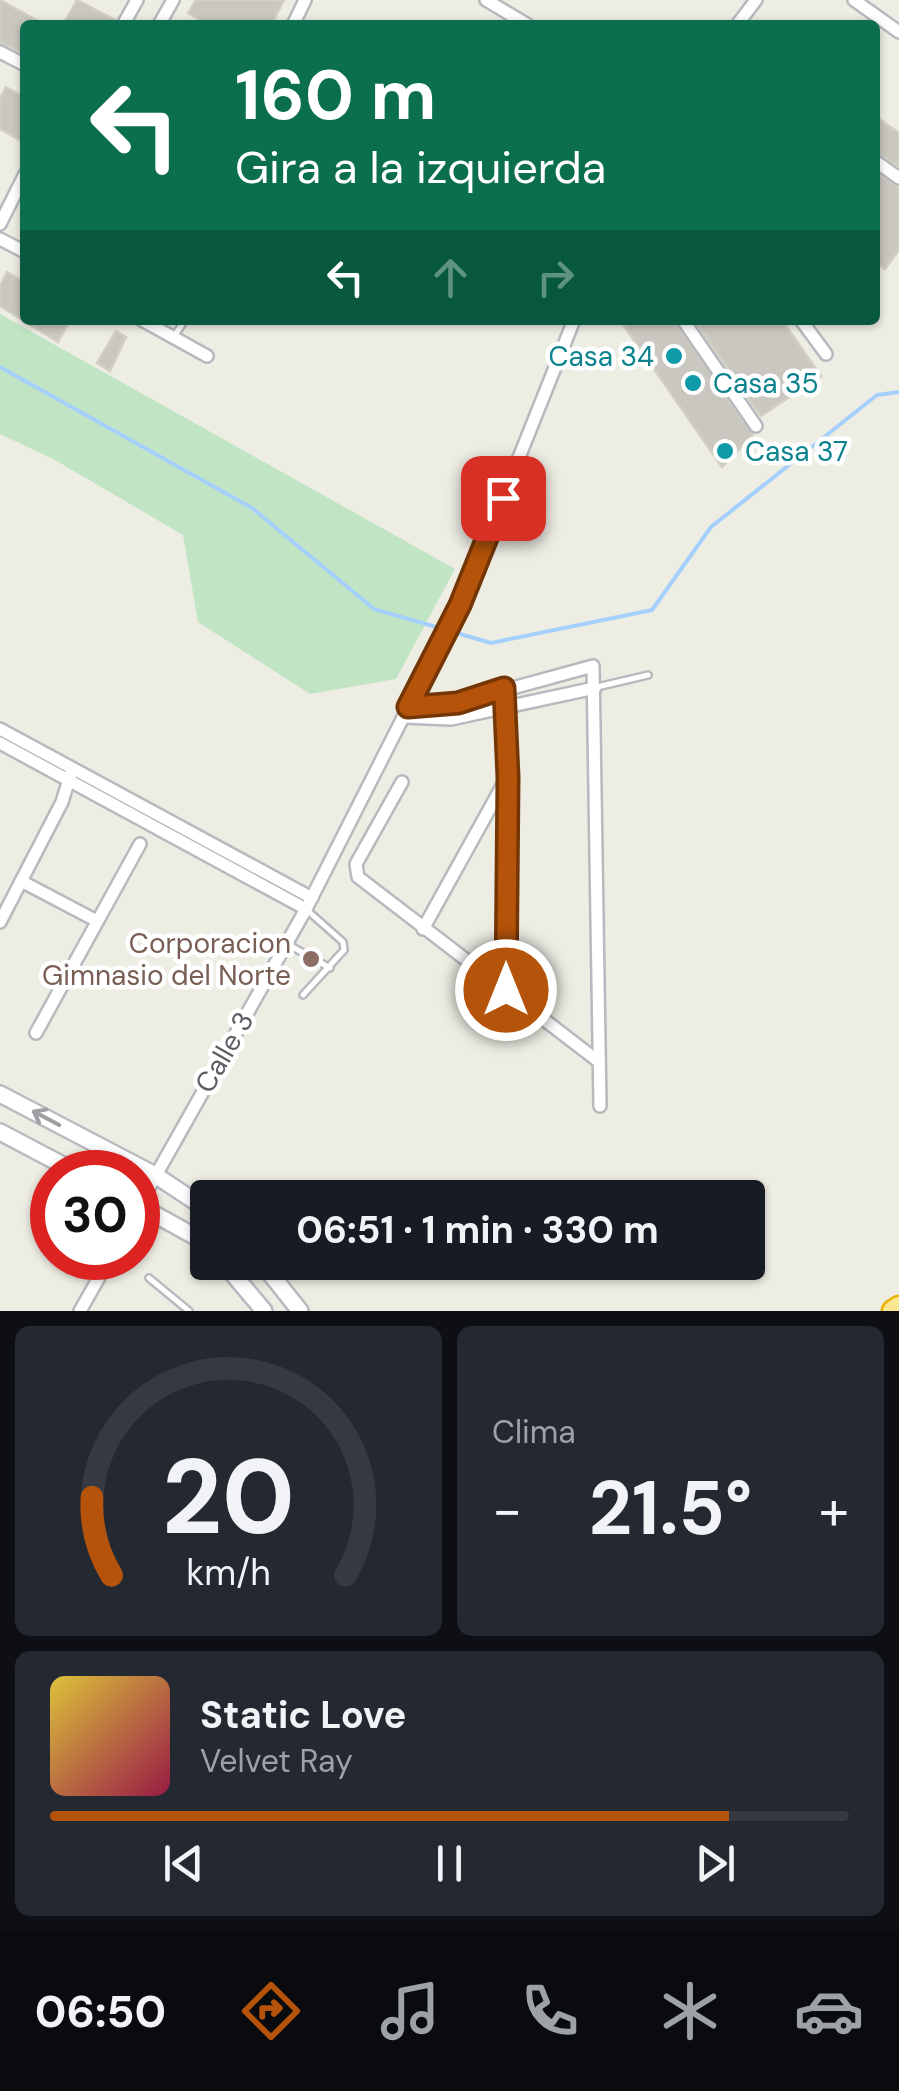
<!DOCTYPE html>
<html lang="es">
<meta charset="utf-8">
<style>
body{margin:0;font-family:"DM Sans",sans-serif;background:#242831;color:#f1f3f6;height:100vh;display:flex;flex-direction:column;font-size:38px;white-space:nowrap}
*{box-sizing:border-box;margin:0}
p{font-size:32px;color:#9ea1a6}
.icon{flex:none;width:55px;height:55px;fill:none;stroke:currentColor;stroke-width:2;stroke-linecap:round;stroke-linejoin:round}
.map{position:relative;height:1311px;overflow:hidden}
.details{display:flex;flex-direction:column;gap:15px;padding:15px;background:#0d0f14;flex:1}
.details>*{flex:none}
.banner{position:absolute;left:20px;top:20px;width:860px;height:305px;border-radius:10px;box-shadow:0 2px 8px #0004;background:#0b6e4f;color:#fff;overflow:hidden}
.speed{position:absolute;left:30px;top:1150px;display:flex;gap:20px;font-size:50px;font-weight:700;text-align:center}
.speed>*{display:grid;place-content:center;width:130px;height:130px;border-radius:50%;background:#171b24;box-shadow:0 2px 8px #0004;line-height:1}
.speed .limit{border:15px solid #d22;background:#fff;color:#111}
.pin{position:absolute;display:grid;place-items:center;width:85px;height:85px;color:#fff;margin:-42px;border-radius:20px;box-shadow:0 5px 15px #0006}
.me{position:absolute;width:110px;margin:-55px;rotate:0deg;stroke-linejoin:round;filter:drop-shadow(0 0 8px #0008)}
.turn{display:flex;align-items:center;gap:35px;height:210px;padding:0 50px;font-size:45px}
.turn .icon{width:130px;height:130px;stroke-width:2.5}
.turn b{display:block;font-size:70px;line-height:85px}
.lanes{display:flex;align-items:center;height:95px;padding:0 50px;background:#0003;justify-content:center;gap:50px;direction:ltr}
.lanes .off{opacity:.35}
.big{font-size:75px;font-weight:700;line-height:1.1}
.details .tile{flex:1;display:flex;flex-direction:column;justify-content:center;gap:15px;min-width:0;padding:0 35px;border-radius:15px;background:#242831}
.details .dial{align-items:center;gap:0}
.dial svg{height:260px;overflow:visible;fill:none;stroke:#363941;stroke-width:7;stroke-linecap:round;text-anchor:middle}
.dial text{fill:#f1f3f6;stroke:none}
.song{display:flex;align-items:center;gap:30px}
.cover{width:120px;height:120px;border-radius:15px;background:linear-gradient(135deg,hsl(50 70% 55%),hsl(340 70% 35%))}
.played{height:10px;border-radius:5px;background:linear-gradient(90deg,#b45309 85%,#363941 85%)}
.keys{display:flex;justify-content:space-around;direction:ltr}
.heat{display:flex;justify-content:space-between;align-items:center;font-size:55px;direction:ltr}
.details .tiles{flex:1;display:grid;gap:15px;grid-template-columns:1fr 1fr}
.tile:last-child{grid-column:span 2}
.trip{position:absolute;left:190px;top:1180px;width:575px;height:100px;border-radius:10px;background:#171b24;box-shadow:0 2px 8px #0004;font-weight:700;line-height:100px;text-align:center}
.tab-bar{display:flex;height:160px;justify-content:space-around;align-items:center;background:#090b0e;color:#9ea1a6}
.tab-bar .icon{width:70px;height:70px}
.tab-bar .on{color:#b45309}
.tab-bar b{font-size:45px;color:#f1f3f6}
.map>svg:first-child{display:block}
.green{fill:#c1e5c4}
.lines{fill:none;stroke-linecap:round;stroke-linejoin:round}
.stream{stroke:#a6d0fc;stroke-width:4}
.building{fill:#cac7c1;stroke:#d3cfc3;stroke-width:2.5}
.lane-casing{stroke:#b6b9be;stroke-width:10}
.street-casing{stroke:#b6b9be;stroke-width:16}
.secondary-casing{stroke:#b7bac0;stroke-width:20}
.highway-casing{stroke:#eab408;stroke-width:25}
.lane{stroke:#fff;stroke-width:5}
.street{stroke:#fff;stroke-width:11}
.secondary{stroke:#fff;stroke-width:15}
.highway{stroke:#f9e690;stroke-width:20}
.oneway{stroke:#9d9fa2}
.route-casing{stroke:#753606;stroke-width:25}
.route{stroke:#b45309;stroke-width:18}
.culture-dot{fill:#0f9aa8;stroke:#fff;stroke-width:4}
.education-dot{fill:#8d6e63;stroke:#fff;stroke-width:4}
.labels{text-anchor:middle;stroke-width:9;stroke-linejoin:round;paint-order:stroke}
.culture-label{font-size:28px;fill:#0d838f;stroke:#fff;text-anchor:start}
.education-label{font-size:28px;fill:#785e54;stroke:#fff;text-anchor:end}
.street-label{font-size:28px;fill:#5c5f64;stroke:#fff}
</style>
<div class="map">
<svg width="899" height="1311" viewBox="0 0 899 1311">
<rect width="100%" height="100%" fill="#eeede4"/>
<!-- green -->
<polygon class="green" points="0,314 455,569 396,679 310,694 198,622 183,535 55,460 0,434"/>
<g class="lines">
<!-- stream -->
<polyline class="stream" points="0,367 252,508 374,609 491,643 652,610 711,527 877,395 899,392"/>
</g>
<!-- building -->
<g class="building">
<polygon points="0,0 45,25 25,25 25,54 0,42"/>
<polygon points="77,0 115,20 114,25 63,25"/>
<polygon points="196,0 284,0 271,25 209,25 188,13"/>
<polygon points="6,87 25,98 25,131 20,140 0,129 0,98"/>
<polygon points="875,116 899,133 899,166 875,152"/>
<polygon points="875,172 899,187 899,250 885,269 875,262"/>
<polygon points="7,272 25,282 25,320 70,320 58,342 0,306 0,286"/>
<polygon points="620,320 674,320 753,435 722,467"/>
<polygon points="694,320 782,320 821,376 761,416"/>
<polygon points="116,331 126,337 110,371 97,363"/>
</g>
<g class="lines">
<defs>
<g id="lane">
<polyline points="173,338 185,320"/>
<polyline points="597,687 648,675"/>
<polyline points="289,945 330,968"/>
<polyline points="303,995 344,950 343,942 308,911"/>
<polyline points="149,1278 189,1311"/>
</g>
<g id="street">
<polyline points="486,0 528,25"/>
<polyline points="854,0 899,32"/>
<polyline points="123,25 137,0"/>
<polyline points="159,25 173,0"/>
<polyline points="293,25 305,0"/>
<polyline points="737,25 756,0"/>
<polyline points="0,52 25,65"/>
<polyline points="875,161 899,178"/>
<polyline points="0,224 25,174"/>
<polyline points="0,239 25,252"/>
<polyline points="142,320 207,356"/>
<polyline points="683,320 756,426"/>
<polyline points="801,320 826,354"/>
<polyline points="503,688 508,777 506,990"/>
<polyline points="408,707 458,703 593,666 600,1106"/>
<polyline points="404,717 451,719 595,688"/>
<polyline points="0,729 312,898"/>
<polyline points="0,743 306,909"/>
<polyline points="402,782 356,864 358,877 598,1061"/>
<polyline points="21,881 97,921"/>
<polyline points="0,922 62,802 71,773"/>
<polyline points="423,929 505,781"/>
<polyline points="36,1033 140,844"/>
<polyline points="138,1207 306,909 460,605 574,320"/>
<polyline points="80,1311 110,1258"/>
</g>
<g id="secondary">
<polyline points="0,1094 155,1175 208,1210"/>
<polyline points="0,1132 76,1172"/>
<polyline points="138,1205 194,1236 208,1248"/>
<polyline points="223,1262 264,1311"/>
<polyline points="261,1262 300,1311"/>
</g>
<polyline id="highway" points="893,1311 899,1307"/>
</defs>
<!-- lane casing -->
<use href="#lane" class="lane-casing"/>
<!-- street casing -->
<use href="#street" class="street-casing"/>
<!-- secondary casing -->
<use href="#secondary" class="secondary-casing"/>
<!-- highway casing -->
<use href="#highway" class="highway-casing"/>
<!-- lane -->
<use href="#lane" class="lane"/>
<!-- street -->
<use href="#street" class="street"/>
<!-- secondary -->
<use href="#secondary" class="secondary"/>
<!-- highway -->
<use href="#highway" class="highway"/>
</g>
<!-- one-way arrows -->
<defs><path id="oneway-shaft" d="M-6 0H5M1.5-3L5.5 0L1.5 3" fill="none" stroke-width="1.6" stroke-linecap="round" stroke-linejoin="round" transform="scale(2.5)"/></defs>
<use class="oneway" href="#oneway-shaft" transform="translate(46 1118) rotate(-152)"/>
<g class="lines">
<defs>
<polyline id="route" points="503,498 460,605 408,707 458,703 504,688 508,777 506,990"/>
</defs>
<!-- route casing -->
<use href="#route" class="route-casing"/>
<!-- route -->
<use href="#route" class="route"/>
</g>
<!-- markers -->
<g class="culture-dot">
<circle cx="674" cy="356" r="10"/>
<circle cx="693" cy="383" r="10"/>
<circle cx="725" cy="451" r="10"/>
</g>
<circle class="education-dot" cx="311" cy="959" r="10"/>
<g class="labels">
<!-- culture labels -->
<g class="culture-label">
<text x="654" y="366" text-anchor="end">Casa 34</text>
<text x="713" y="393">Casa 35</text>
<text x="745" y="461">Casa 37</text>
</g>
<!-- education labels -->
<g class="education-label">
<text x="291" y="953">Corporacion<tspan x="291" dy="32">Gimnasio del Norte</tspan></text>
</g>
<!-- street labels -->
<g class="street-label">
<text transform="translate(224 1052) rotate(-60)" y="10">Calle 3</text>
</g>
</g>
</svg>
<div class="speed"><div class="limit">30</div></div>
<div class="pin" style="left:503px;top:498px;background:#d93025"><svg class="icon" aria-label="arrive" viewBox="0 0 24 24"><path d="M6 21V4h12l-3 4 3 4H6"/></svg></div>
<svg class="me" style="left:506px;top:990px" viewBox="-20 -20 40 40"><circle r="17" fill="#b45309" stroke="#fff" stroke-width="3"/><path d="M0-11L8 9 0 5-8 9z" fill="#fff"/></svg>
<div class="trip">06:51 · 1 min · 330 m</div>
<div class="banner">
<div class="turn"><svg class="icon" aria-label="left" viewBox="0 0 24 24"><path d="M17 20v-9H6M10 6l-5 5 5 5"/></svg><div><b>160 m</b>Gira a la izquierda</div></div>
<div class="lanes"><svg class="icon" aria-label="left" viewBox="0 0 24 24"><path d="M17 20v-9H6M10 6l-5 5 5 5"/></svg><svg class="icon off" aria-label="ahead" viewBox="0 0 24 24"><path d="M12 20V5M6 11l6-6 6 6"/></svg><svg class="icon off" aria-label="right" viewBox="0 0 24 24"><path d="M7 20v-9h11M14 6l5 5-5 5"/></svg></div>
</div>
</div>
<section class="details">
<div class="tiles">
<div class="tile dial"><svg viewBox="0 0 100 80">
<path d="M14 69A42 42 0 1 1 86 69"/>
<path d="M14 69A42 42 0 0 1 8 45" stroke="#b45309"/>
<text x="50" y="56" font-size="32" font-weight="700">20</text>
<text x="50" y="72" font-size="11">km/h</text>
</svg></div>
<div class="tile"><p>Clima</p>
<div class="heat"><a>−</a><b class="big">21.5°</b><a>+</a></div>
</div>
<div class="tile">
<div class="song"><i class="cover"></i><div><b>Static Love</b><p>Velvet Ray</p></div></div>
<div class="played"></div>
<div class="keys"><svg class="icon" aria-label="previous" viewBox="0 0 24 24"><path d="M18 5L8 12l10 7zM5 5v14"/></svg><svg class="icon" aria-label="pause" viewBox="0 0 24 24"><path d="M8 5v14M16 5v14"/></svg><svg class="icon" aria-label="next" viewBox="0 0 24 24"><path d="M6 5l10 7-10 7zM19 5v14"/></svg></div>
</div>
</div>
</section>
<nav class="tab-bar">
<b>06:50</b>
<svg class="icon on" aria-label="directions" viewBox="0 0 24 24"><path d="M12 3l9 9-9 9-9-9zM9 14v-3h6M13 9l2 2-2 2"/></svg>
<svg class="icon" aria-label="music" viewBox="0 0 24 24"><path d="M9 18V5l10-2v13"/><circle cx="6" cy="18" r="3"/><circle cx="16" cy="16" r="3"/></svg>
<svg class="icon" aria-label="phone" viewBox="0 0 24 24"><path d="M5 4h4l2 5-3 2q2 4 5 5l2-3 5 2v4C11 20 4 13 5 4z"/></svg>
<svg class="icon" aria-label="climate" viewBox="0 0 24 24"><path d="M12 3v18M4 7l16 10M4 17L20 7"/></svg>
<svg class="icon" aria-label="car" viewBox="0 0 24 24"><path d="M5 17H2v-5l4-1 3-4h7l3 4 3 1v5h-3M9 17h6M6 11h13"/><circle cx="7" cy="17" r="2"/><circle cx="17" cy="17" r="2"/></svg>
</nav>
